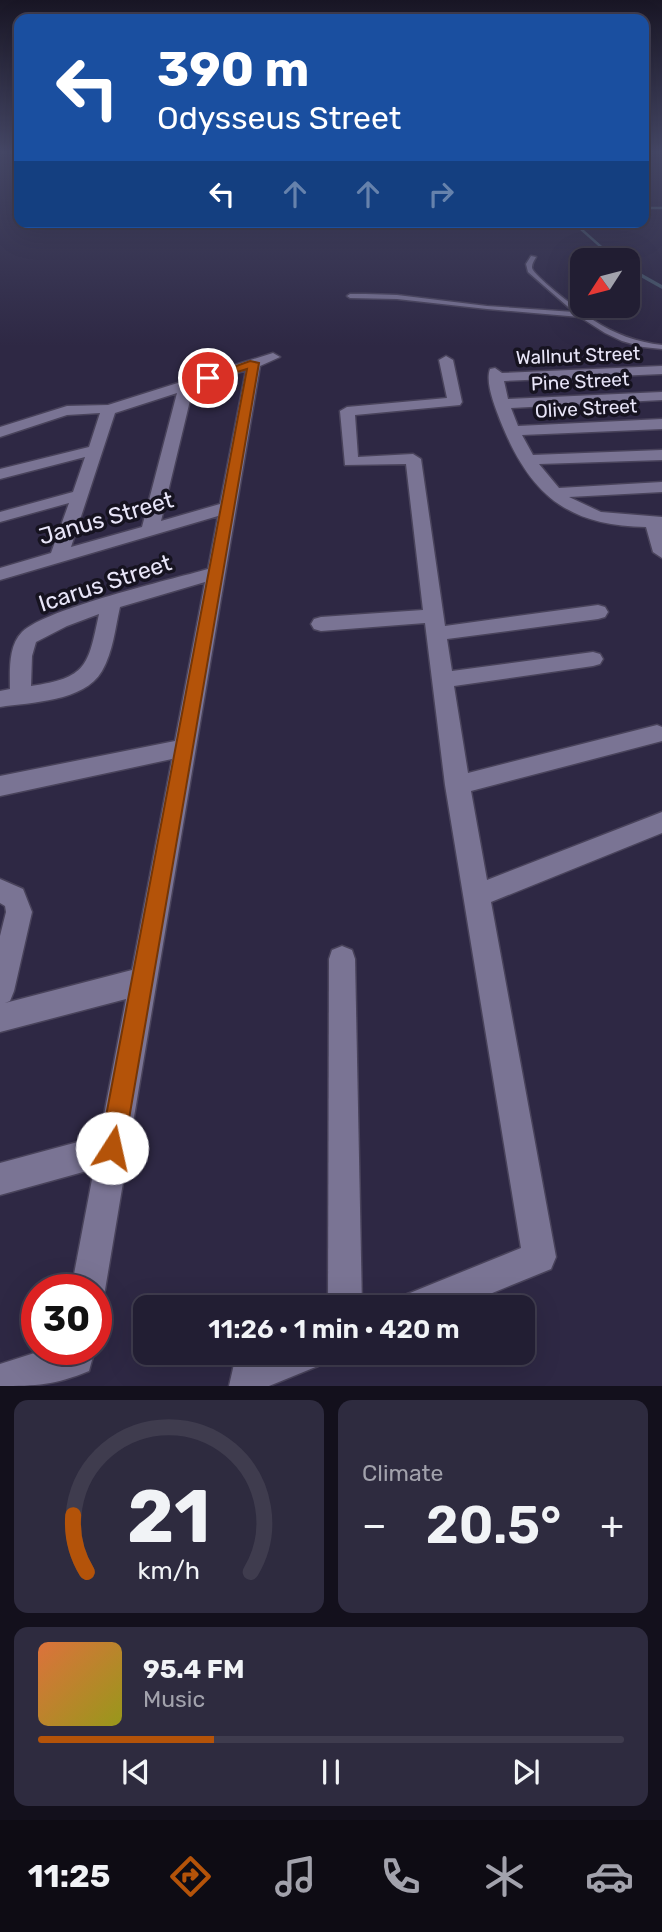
<!DOCTYPE html>
<meta charset="utf-8">
<style>
body{margin:0;font-family:Rubik,sans-serif;background:#2e2b3f;color:#f1f3f6;height:100vh;display:flex;flex-direction:column;font-size:26px;white-space:nowrap}
*{box-sizing:border-box;margin:0}
p{font-size:23px;color:#a2a2ac}
.icon{flex:none;width:38px;height:38px;fill:none;stroke:currentColor;stroke-width:2;stroke-linecap:round;stroke-linejoin:round}
.map{position:relative;height:1386px;overflow:hidden}
.side{display:flex;flex-direction:column;gap:14px;padding:14px;background:#13101c;flex:1}
.side>*{flex:none}
.hud{position:absolute;left:14px;top:14px;width:635px;height:214px;border-radius:14px;box-shadow:0 7px 28px #0002,0 0 0 2px #3f3c4e;background:#1a4fa0;color:#fff;overflow:hidden}
.needle{width:46px;rotate:234deg}
.controls{position:absolute;left:570px;top:248px;display:grid;gap:14px}
.controls a{display:grid;place-items:center;width:70px;height:70px;border-radius:14px;background:#221e33;box-shadow:0 7px 28px #0002,0 0 0 2px #3f3c4e;font-size:35px}
.speed{position:absolute;left:21px;top:1274px;display:flex;gap:14px;font-size:35px;font-weight:700;text-align:center}
.speed>*{display:grid;place-content:center;width:91px;height:91px;border-radius:50%;background:#221e33;box-shadow:0 7px 28px #0002,0 0 0 2px #3f3c4e;line-height:1}
.speed .limit{border:10px solid #d22;background:#fff;color:#111}
.pin{position:absolute;display:grid;place-items:center;width:60px;height:60px;color:#fff;margin:-30px;border:4px solid #fff;border-radius:50%;box-shadow:0 2px 7px #0007}
.me{position:absolute;width:77px;margin:-38px;rotate:10deg;stroke-linejoin:round;filter:drop-shadow(0 0 5px #0008)}
.turn{display:flex;align-items:center;gap:24px;height:147px;padding:0 28px;font-size:32px}
.turn .icon{width:91px;height:91px;stroke-width:2.5}
.turn b{display:block;font-size:49px;line-height:60px}
.lanes{display:flex;align-items:center;height:66px;padding:0 28px;background:#0003;justify-content:center;gap:35px;direction:ltr}
.lanes .off{opacity:.35}
.big{font-size:52px;font-weight:600;line-height:1.1}
.side .tile{flex:1;display:flex;flex-direction:column;justify-content:center;gap:10px;min-width:0;padding:0 24px;border-radius:14px;background:#2e2b3f}
.side .dial{align-items:center;gap:0}
.dial svg{height:182px;overflow:visible;fill:none;stroke:#3f3c4e;stroke-width:7;stroke-linecap:round;text-anchor:middle}
.dial text{fill:#f1f3f6;stroke:none}
.song{display:flex;align-items:center;gap:21px}
.cover{width:84px;height:84px;border-radius:10px;background:linear-gradient(135deg,hsl(20 70% 55%),hsl(60 70% 35%))}
.played{height:7px;border-radius:4px;background:linear-gradient(90deg,#b45309 30%,#3f3c4e 30%)}
.keys{display:flex;justify-content:space-around;direction:ltr}
.heat{display:flex;justify-content:space-between;align-items:center;font-size:38px;direction:ltr}
.side .tiles{flex:1;display:grid;gap:14px;grid-template-columns:1fr 1fr}
.tile:last-child{grid-column:span 2}
.trip{position:absolute;left:133px;top:1295px;width:402px;height:70px;border-radius:14px;background:#221e33;box-shadow:0 7px 28px #0002,0 0 0 2px #3f3c4e;font-weight:600;line-height:70px;text-align:center}
.menu{display:flex;height:112px;justify-content:space-around;align-items:center;background:#0e0c14;color:#a2a2ac}
.menu .icon{width:49px;height:49px}
.menu .active{color:#b45309}
.menu b{font-size:32px;color:#f1f3f6}
.map>svg:first-child{display:block}
.lines{fill:none;stroke-linecap:round;stroke-linejoin:round}
.stream-far1{stroke:#48586b;stroke-width:2.5}
.stream{stroke:#48586b;stroke-width:3.5}
.lane-casing{stroke:#49435b;stroke-width:3}
.street-casing{stroke:#49435b;stroke-width:3}
.lane{fill:#7a7494;fill-rule:evenodd}
.street{fill:#7a7494;fill-rule:evenodd}
.route{fill:#b45309;stroke:#753606;stroke-width:2}
.labels{text-anchor:middle;stroke-width:7;stroke-linejoin:round;paint-order:stroke}
.far-street-label{font-size:19px;fill:#e8e5f8;stroke:#161320}
.street-label{font-size:23px;fill:#e8e5f8;stroke:#161320}
</style>
<div class="map">
<svg width="662" height="1386" viewBox="0 0 662 1386">
<rect width="100%" height="100%" fill="#2e2844"/>
<g class="lines">
<!-- stream-far1 -->
<g class="stream-far1">
<polyline points="644,208 662,208"/>
<polyline points="573,222 616,260"/>
</g>
<!-- stream -->
<g class="stream">
<polyline points="614,258 617,261"/>
<polyline points="628,268 662,287"/>
</g>
<defs>
<path id="lane" d="M531,256L536,257C534,261 532,263 532,268C534,276 575,307 584,314L588,315V317L593,320C615,334 636,342 662,345V349L643,347L622,341L605,333L580,317L487,309L397,299L350,298L347,296L350,294H366L397,295L487,306L574,312L528,272L526,264Z"/>
<g id="street">
<path d="M273,353L280,357L260,366L105,1290L100,1302L96,1304V1290H71L94,1169L0,1195V1163L100,1136L126,999L0,1032V936L6,912L5,906L0,903V879L23,889L32,912L14,991L10,1001L5,1003L132,970L172,759L0,796V776L175,741L205,582L120,607C115,629 113,652 102,671C84,702 31,702 0,707V691L10,689C10,671 8,646 22,632C47,608 170,580 208,569L218,516L0,580V568L51,553L69,503L0,522V512L73,492L85,457L0,479V469L89,447L100,413L67,415L0,437V427L67,406L108,405ZM246,370L220,504L161,521L193,388ZM177,393L142,527L71,547L115,413ZM99,614C88,666 87,678 31,686L32,656L36,642L67,626Z"/>
<polygon points="446,356 453,360 462,402 460,405 355,415 358,457 413,454 421,459 445,626 598,605 605,607 608,612 605,617 598,619 447,639 452,671 593,652 600,654 603,659 600,664 593,666 454,686 468,773 657,725 662,727 662,741 471,791 487,880 662,812 662,833 491,902 556,1257 551,1269 458,1307 400,1307 405,1295 521,1248 445,785 425,623 321,631 314,629 311,624 314,619 321,617 423,610 406,464 345,465 340,411 347,407 447,398 439,360"/>
<path d="M662,366V374L504,381L508,399L662,392V400L511,408L518,426L662,419V429L522,435L533,455L662,450V460L539,464L559,488L662,482V492L569,497L601,512L662,517V558L653,552L646,527C566,526 529,493 500,420C495,406 485,383 490,369L495,368L502,373Z"/>
<polygon points="342,946 352,950 355,959 362,1307 328,1307 329,959 332,950"/>
<path d="M47,1349H95L89,1371C55,1385 36,1386 0,1386V1364Z"/>
<polygon points="262,1353 323,1353 318,1366 269,1386 229,1386 234,1364"/>
</g>
</defs>
<!-- lane casing -->
<use href="#lane" class="lane-casing"/>
<!-- street casing -->
<use href="#street" class="street-casing"/>
<!-- lane -->
<use href="#lane" class="lane"/>
<!-- street -->
<use href="#street" class="street"/>
</g>
<!-- sky -->
<linearGradient id="sky" x2="0" y2="1"><stop stop-color="#191625"/><stop offset="0.44" stop-color="#464867"/><stop offset="1" stop-color="#464867" stop-opacity="0"/></linearGradient>
<rect width="662" height="346" fill="url(#sky)"/>
<!-- route -->
<polygon class="route" points="250,361 259,363 124,1148 120,1157 112,1160 103,1157 100,1148 247,369 208,381 203,378"/>
<g class="labels">
<!-- far-street labels -->
<g class="far-street-label">
<text transform="translate(578 355) rotate(-2)" y="7">Wallnut Street</text>
<text transform="translate(580 381) rotate(-3)" y="7">Pine Street</text>
<text transform="translate(586 408) rotate(-3)" y="7">Olive Street</text>
</g>
<!-- street labels -->
<g class="street-label">
<text transform="translate(106 518) rotate(-16)" y="8">Janus Street</text>
<text transform="translate(105 583) rotate(-18)" y="8">Icarus Street</text>
</g>
</g>
</svg>
<div class="controls">
<a><svg class="needle" viewBox="-14 -14 28 28"><path d="M0-13l5 13h-10z" fill="#e53935"/><path d="M0 13l5-13h-10z" fill="#a2a2ac"/></svg></a>
</div>
<div class="speed"><div class="limit">30</div></div>
<div class="pin" style="left:208px;top:378px;background:#d93025"><svg class="icon" aria-label="arrive" viewBox="0 0 24 24"><path d="M6 21V4h12l-3 4 3 4H6"/></svg></div>
<svg class="me" style="left:112px;top:1148px" viewBox="-20 -20 40 40"><circle r="19" fill="#fff"/><path d="M0-13L10 11 0 6-10 11z" fill="#b45309"/></svg>
<div class="trip">11:26 · 1 min · 420 m</div>
<div class="hud">
<div class="turn"><svg class="icon" aria-label="left" viewBox="0 0 24 24"><path d="M17 20v-9H6M10 6l-5 5 5 5"/></svg><div><b>390 m</b>Odysseus Street</div></div>
<div class="lanes"><svg class="icon" aria-label="left" viewBox="0 0 24 24"><path d="M17 20v-9H6M10 6l-5 5 5 5"/></svg><svg class="icon off" aria-label="ahead" viewBox="0 0 24 24"><path d="M12 20V5M6 11l6-6 6 6"/></svg><svg class="icon off" aria-label="ahead" viewBox="0 0 24 24"><path d="M12 20V5M6 11l6-6 6 6"/></svg><svg class="icon off" aria-label="right" viewBox="0 0 24 24"><path d="M7 20v-9h11M14 6l5 5-5 5"/></svg></div>
</div>
</div>
<section class="side">
<div class="tiles">
<div class="tile dial"><svg viewBox="0 0 100 80">
<path d="M14 69A42 42 0 1 1 86 69"/>
<path d="M14 69A42 42 0 0 1 8 44" stroke="#b45309"/>
<text x="50" y="56" font-size="32" font-weight="700">21</text>
<text x="50" y="72" font-size="11">km/h</text>
</svg></div>
<div class="tile"><p>Climate</p>
<div class="heat"><a>−</a><b class="big">20.5°</b><a>+</a></div>
</div>
<div class="tile">
<div class="song"><i class="cover"></i><div><b>95.4 FM</b><p>Music</p></div></div>
<div class="played"></div>
<div class="keys"><svg class="icon" aria-label="previous" viewBox="0 0 24 24"><path d="M18 5L8 12l10 7zM5 5v14"/></svg><svg class="icon" aria-label="pause" viewBox="0 0 24 24"><path d="M8 5v14M16 5v14"/></svg><svg class="icon" aria-label="next" viewBox="0 0 24 24"><path d="M6 5l10 7-10 7zM19 5v14"/></svg></div>
</div>
</div>
</section>
<nav class="menu">
<b>11:25</b>
<svg class="icon active" aria-label="directions" viewBox="0 0 24 24"><path d="M12 3l9 9-9 9-9-9zM9 14v-3h6M13 9l2 2-2 2"/></svg>
<svg class="icon" aria-label="music" viewBox="0 0 24 24"><path d="M9 18V5l10-2v13"/><circle cx="6" cy="18" r="3"/><circle cx="16" cy="16" r="3"/></svg>
<svg class="icon" aria-label="phone" viewBox="0 0 24 24"><path d="M5 4h4l2 5-3 2q2 4 5 5l2-3 5 2v4C11 20 4 13 5 4z"/></svg>
<svg class="icon" aria-label="climate" viewBox="0 0 24 24"><path d="M12 3v18M4 7l16 10M4 17L20 7"/></svg>
<svg class="icon" aria-label="car" viewBox="0 0 24 24"><path d="M5 17H2v-5l4-1 3-4h7l3 4 3 1v5h-3M9 17h6M6 11h13"/><circle cx="7" cy="17" r="2"/><circle cx="17" cy="17" r="2"/></svg>
</nav>
